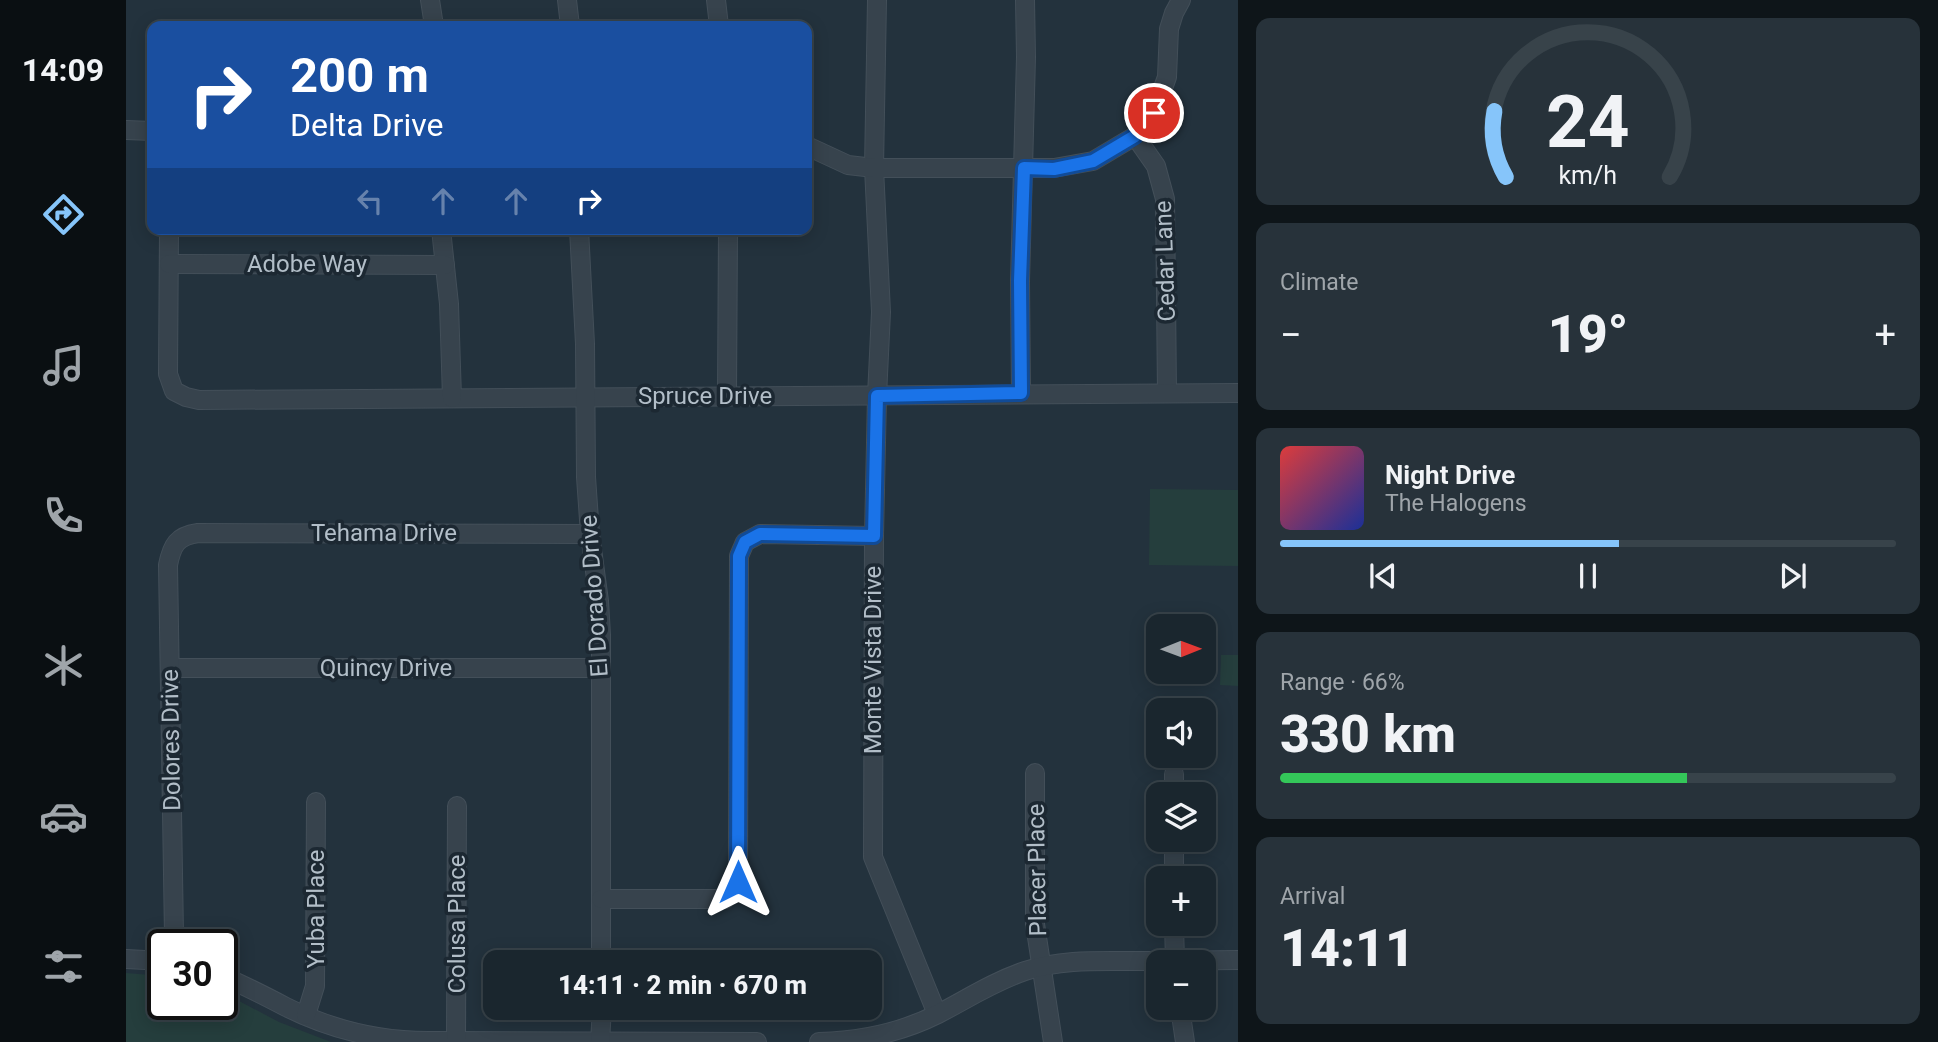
<!DOCTYPE html>
<meta charset="utf-8">
<style>
body{margin:0;font-family:Roboto,sans-serif;background:#27323a;color:#f1f3f6;height:100vh;display:flex;flex-direction:column;font-size:26px;white-space:nowrap}
*{box-sizing:border-box;margin:0}
p{font-size:23px;color:#9fa5aa}
.icon{flex:none;width:38px;height:38px;fill:none;stroke:currentColor;stroke-width:2;stroke-linecap:round;stroke-linejoin:round}
.map{position:relative;flex:1;overflow:hidden}
.panel{display:flex;flex-direction:column;gap:18px;padding:18px;background:#0e1519;width:700px}
.panel>*{flex:none}
.hud{position:absolute;left:21px;top:21px;width:665px;height:214px;border-radius:14px;box-shadow:0 4px 18px #0003,0 0 0 2px #38434a;background:#1a4fa0;color:#fff;overflow:hidden}
.needle{width:46px;rotate:89deg}
.fabs{position:absolute;left:1020px;top:614px;display:grid;gap:14px}
.fabs a{display:grid;place-items:center;width:70px;height:70px;border-radius:14px;background:#1a262e;box-shadow:0 4px 18px #0003,0 0 0 2px #38434a;font-size:35px}
.speed{position:absolute;left:21px;top:929px;display:flex;gap:14px;font-size:35px;font-weight:700;text-align:center}
.speed>*{display:grid;place-content:center;width:91px;height:91px;border-radius:50%;background:#1a262e;box-shadow:0 4px 18px #0003,0 0 0 2px #38434a;line-height:1}
.speed .limit{border:4px solid #111;border-radius:10px;background:#fff;color:#111}
.pin{position:absolute;display:grid;place-items:center;width:60px;height:60px;color:#fff;margin:-30px;border:4px solid #fff;border-radius:50%;box-shadow:0 2px 7px #0007}
.me{position:absolute;width:77px;margin:-38px;rotate:0deg;stroke-linejoin:round;filter:drop-shadow(0 0 5px #0008)}
.turn{display:flex;align-items:center;gap:24px;height:147px;padding:0 28px;font-size:32px}
.turn .icon{width:91px;height:91px;stroke-width:2.5}
.turn b{display:block;font-size:49px;line-height:60px}
.lanes{display:flex;align-items:center;height:66px;padding:0 28px;background:#0003;justify-content:center;gap:35px;direction:ltr}
.lanes .off{opacity:.35}
.big{font-size:52px;font-weight:800;line-height:1.1}
.panel .card{flex:1;display:flex;flex-direction:column;justify-content:center;gap:10px;min-width:0;padding:0 24px;border-radius:14px;background:#27323a}
.panel .dial{align-items:center;gap:0}
.dial svg{height:182px;overflow:visible;fill:none;stroke:#38434a;stroke-width:7;stroke-linecap:round;text-anchor:middle}
.dial text{fill:#f1f3f6;stroke:none}
.song{display:flex;align-items:center;gap:21px}
.cover{width:84px;height:84px;border-radius:10px;background:linear-gradient(135deg,hsl(0 70% 55%),hsl(230 70% 35%))}
.played{height:7px;border-radius:4px;background:linear-gradient(90deg,#86c5fa 55%,#38434a 55%)}
.keys{display:flex;justify-content:space-around;direction:ltr}
.heat{display:flex;justify-content:space-between;align-items:center;font-size:38px;direction:ltr}
.charge{height:10px;border-radius:5px;background:linear-gradient(90deg,#34c759 66%,#38434a 0)}
.trip{position:absolute;left:357px;top:950px;width:399px;height:70px;border-radius:14px;background:#1a262e;box-shadow:0 4px 18px #0003,0 0 0 2px #38434a;font-weight:800;line-height:70px;text-align:center}
main{display:flex;flex:1;min-height:0}
.tab-bar{display:flex;flex-direction:column;width:126px;justify-content:space-around;align-items:center;background:#0a0f12;color:#9fa5aa}
.tab-bar .icon{width:49px;height:49px}
.tab-bar .selected{color:#86c5fa}
.tab-bar b{font-size:32px;color:#f1f3f6}
.map>svg:first-child{display:block}
.green{fill:#253e3d}
.lines{fill:none;stroke-linecap:round;stroke-linejoin:round}
.minor-casing{stroke:#434f59;stroke-width:20}
.minor{stroke:#37434d;stroke-width:18}
.route-casing{stroke:#114b97;stroke-width:18}
.route{stroke:#1a73e8;stroke-width:12}
.labels{text-anchor:middle;stroke-width:7;stroke-linejoin:round;paint-order:stroke}
.street-label{font-size:24px;fill:#b2bec8;stroke:#1c2832}
</style>
<main>
<nav class="tab-bar">
<b>14:09</b>
<svg class="icon selected" aria-label="directions" viewBox="0 0 24 24"><path d="M12 3l9 9-9 9-9-9zM9 14v-3h6M13 9l2 2-2 2"/></svg>
<svg class="icon" aria-label="music" viewBox="0 0 24 24"><path d="M9 18V5l10-2v13"/><circle cx="6" cy="18" r="3"/><circle cx="16" cy="16" r="3"/></svg>
<svg class="icon" aria-label="phone" viewBox="0 0 24 24"><path d="M5 4h4l2 5-3 2q2 4 5 5l2-3 5 2v4C11 20 4 13 5 4z"/></svg>
<svg class="icon" aria-label="climate" viewBox="0 0 24 24"><path d="M12 3v18M4 7l16 10M4 17L20 7"/></svg>
<svg class="icon" aria-label="car" viewBox="0 0 24 24"><path d="M5 17H2v-5l4-1 3-4h7l3 4 3 1v5h-3M9 17h6M6 11h13"/><circle cx="7" cy="17" r="2"/><circle cx="17" cy="17" r="2"/></svg>
<svg class="icon" aria-label="filters" viewBox="0 0 24 24"><path d="M4 7h16M4 17h16"/><circle cx="9" cy="7" r="2"/><circle cx="15" cy="17" r="2"/></svg>
</nav>
<div class="map">
<svg width="1112" height="1042" viewBox="0 0 1112 1042">
<rect width="100%" height="100%" fill="#23323d"/>
<!-- green -->
<g class="green">
<polygon points="1024,489 1112,490 1112,566 1023,565"/>
<polygon points="1095,655 1112,655 1112,686 1094,685"/>
<polygon points="0,973 37,976 37,1004 96,1004 96,992 153,1022 205,1042 0,1042"/>
</g>
<g class="lines">
<defs>
<g id="minor">
<polyline points="304,0 308,26"/>
<polyline points="441,0 444,26"/>
<polyline points="590,0 593,26"/>
<polyline points="751,0 748,168 755,312 751,396 748,536 747,857 811,1014"/>
<polyline points="0,130 26,131"/>
<polyline points="1009,136 1030,166 1039,199 1041,393"/>
<polyline points="681,146 722,165 748,168 928,168 967,161 1009,136 1028,113 1041,77 1043,29 1048,13 1055,0"/>
<polyline points="43,229 42,374 48,391 60,397 73,400 1112,393"/>
<polyline points="315,229 323,304 326,398"/>
<polyline points="453,229 459,344 460,477 464,534 473,601 475,635 475,962"/>
<polyline points="43,264 319,265"/>
<polyline points="895,393 894,281 900,57 899,0"/>
<polyline points="601,396 602,229"/>
<polyline points="45,668 475,668"/>
<polyline points="909,773 909,924 927,1042"/>
<polyline points="1048,794 1048,774"/>
<polyline points="1048,878 1048,840"/>
<polyline points="475,899 599,899 612,882 613,556 619,542 634,534 748,536"/>
<polyline points="1048,924 1049,962"/>
<path d="M45,945L48,935L42,565C46,545 51,536 72,533L464,534"/>
<polyline points="0,959 37,961"/>
<path d="M96,976C118,985 139,996 160,1007C204,1029 252,1041 302,1041L631,1042"/>
<polyline points="1054,1008 1059,1042"/>
<polyline points="180,1015 189,986 190,802"/>
<polyline points="330,1041 331,806"/>
<polyline points="474,1042 476,1008"/>
<path d="M693,1042C736,1041 774,1033 812,1014C841,999 867,982 899,971C935,959 973,961 1010,961C1044,961 1078,960 1112,960"/>
</g>
</defs>
<!-- minor casing -->
<use href="#minor" class="minor-casing"/>
<!-- minor -->
<use href="#minor" class="minor"/>
</g>
<g class="lines">
<defs>
<polyline id="route" points="612,882 613,556 619,542 634,534 748,536 751,396 895,393 894,281 898,168 928,169 967,161 1009,136 1028,113"/>
</defs>
<!-- route casing -->
<use href="#route" class="route-casing"/>
<!-- route -->
<use href="#route" class="route"/>
</g>
<g class="labels">
<!-- street labels -->
<g class="street-label">
<text transform="translate(1039 261) rotate(-92)" y="8">Cedar Lane</text>
<text x="181" y="272">Adobe Way</text>
<text x="579" y="404">Spruce Drive</text>
<text x="258" y="541">Tehama Drive</text>
<text transform="translate(468 596) rotate(-94)" y="8">El Dorado Drive</text>
<text transform="translate(747 660) rotate(-90)" y="8">Monte Vista Drive</text>
<text x="260" y="676">Quincy Drive</text>
<text transform="translate(45 740) rotate(-91)" y="8">Dolores Drive</text>
<text transform="translate(911 870) rotate(-91)" y="8">Placer Place</text>
<text transform="translate(190 909) rotate(-90)" y="8">Yuba Place</text>
<text transform="translate(331 924) rotate(-90)" y="8">Colusa Place</text>
</g>
</g>
</svg>
<div class="fabs">
<a><svg class="needle" viewBox="-14 -14 28 28"><path d="M0-13l5 13h-10z" fill="#e53935"/><path d="M0 13l5-13h-10z" fill="#9fa5aa"/></svg></a>
<a><svg class="icon" aria-label="sound" viewBox="0 0 24 24"><path d="M4 9h4l5-4v14l-5-4H4zM17 9q2 3 0 6"/></svg></a>
<a><svg class="icon" aria-label="layers" viewBox="0 0 24 24"><path d="M12 4l9 5-9 5-9-5zM3 14l9 5 9-5"/></svg></a>
<a>+</a>
<a>−</a>
</div>
<div class="speed"><div class="limit">30</div></div>
<div class="pin" style="left:1028px;top:113px;background:#d93025"><svg class="icon" aria-label="arrive" viewBox="0 0 24 24"><path d="M6 21V4h12l-3 4 3 4H6"/></svg></div>
<svg class="me" style="left:612px;top:882px" viewBox="-20 -20 40 40"><path d="M0-17L14 15 0 8-14 15z" fill="#1a73e8" stroke="#fff" stroke-width="4"/></svg>
<div class="trip">14:11 · 2 min · 670 m</div>
<div class="hud">
<div class="turn"><svg class="icon" aria-label="right" viewBox="0 0 24 24"><path d="M7 20v-9h11M14 6l5 5-5 5"/></svg><div><b>200 m</b>Delta Drive</div></div>
<div class="lanes"><svg class="icon off" aria-label="left" viewBox="0 0 24 24"><path d="M17 20v-9H6M10 6l-5 5 5 5"/></svg><svg class="icon off" aria-label="ahead" viewBox="0 0 24 24"><path d="M12 20V5M6 11l6-6 6 6"/></svg><svg class="icon off" aria-label="ahead" viewBox="0 0 24 24"><path d="M12 20V5M6 11l6-6 6 6"/></svg><svg class="icon" aria-label="right" viewBox="0 0 24 24"><path d="M7 20v-9h11M14 6l5 5-5 5"/></svg></div>
</div>
</div>
<section class="panel">
<div class="card dial"><svg viewBox="0 0 100 80">
<path d="M14 69A42 42 0 1 1 86 69"/>
<path d="M14 69A42 42 0 0 1 9 40" stroke="#86c5fa"/>
<text x="50" y="56" font-size="32" font-weight="700">24</text>
<text x="50" y="72" font-size="11">km/h</text>
</svg></div>
<div class="card"><p>Climate</p>
<div class="heat"><a>−</a><b class="big">19°</b><a>+</a></div>
</div>
<div class="card">
<div class="song"><i class="cover"></i><div><b>Night Drive</b><p>The Halogens</p></div></div>
<div class="played"></div>
<div class="keys"><svg class="icon" aria-label="previous" viewBox="0 0 24 24"><path d="M18 5L8 12l10 7zM5 5v14"/></svg><svg class="icon" aria-label="pause" viewBox="0 0 24 24"><path d="M8 5v14M16 5v14"/></svg><svg class="icon" aria-label="next" viewBox="0 0 24 24"><path d="M6 5l10 7-10 7zM19 5v14"/></svg></div>
</div>
<div class="card"><p>Range · 66%</p><b class="big">330 km</b><div class="charge"></div></div>
<div class="card"><p>Arrival</p><b class="big">14:11</b></div>
</section>
</main>
